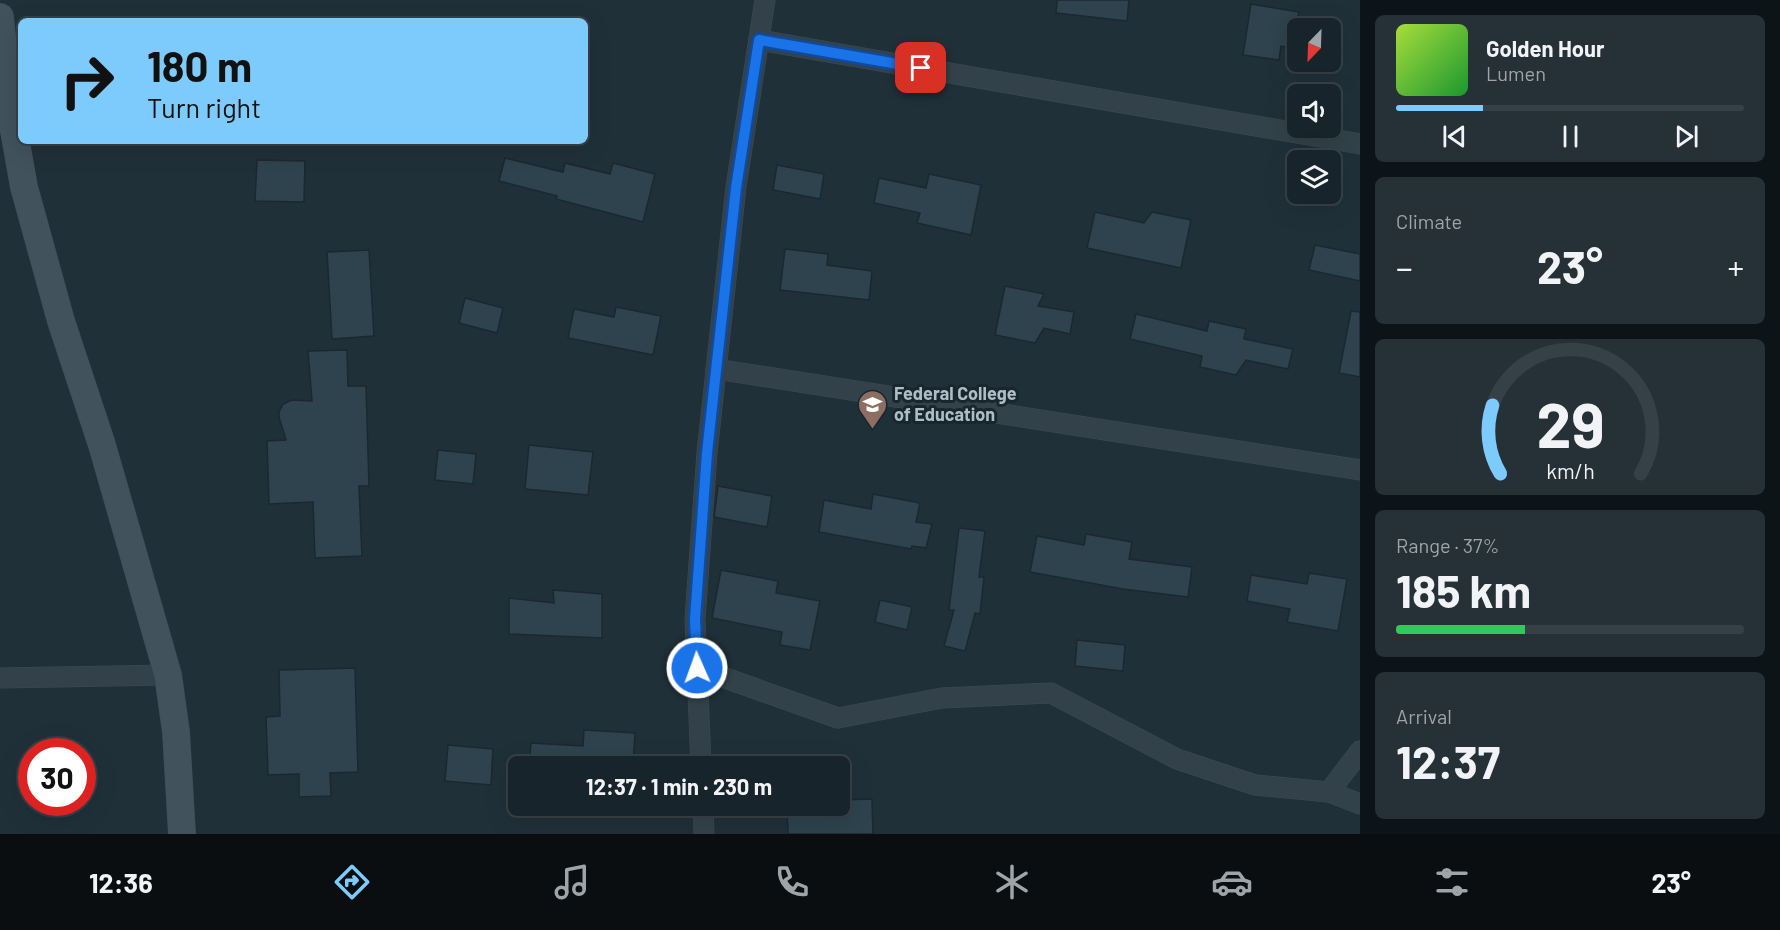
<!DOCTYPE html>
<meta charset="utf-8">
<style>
body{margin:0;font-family:Barlow,sans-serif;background:#253037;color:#f1f3f6;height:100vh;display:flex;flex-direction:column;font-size:22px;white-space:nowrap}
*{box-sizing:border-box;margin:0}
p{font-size:20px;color:#9fa4a9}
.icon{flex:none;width:33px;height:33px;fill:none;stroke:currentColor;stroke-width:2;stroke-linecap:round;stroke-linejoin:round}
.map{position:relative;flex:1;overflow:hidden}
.side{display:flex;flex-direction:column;gap:15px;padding:15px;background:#0d1418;width:420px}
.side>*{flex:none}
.hud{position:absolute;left:18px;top:18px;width:570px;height:126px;border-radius:9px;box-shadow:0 6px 24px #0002,0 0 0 2px #364147;background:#7ccbfc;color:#111;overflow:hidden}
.needle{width:39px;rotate:203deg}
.buttons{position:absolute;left:1287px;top:18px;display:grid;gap:12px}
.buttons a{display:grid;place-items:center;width:54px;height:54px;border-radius:9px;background:#18242b;box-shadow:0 6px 24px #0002,0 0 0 2px #364147;font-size:30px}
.speed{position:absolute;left:18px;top:738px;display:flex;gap:12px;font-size:30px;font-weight:700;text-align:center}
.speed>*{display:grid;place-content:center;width:78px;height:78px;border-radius:50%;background:#18242b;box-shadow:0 6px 24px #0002,0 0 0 2px #364147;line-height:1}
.speed .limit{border:9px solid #d22;background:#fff;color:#111}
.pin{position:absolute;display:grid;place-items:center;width:51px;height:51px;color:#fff;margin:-26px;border-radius:12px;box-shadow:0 3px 9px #0006}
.me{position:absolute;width:66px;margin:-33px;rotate:358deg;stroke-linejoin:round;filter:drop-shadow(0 0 4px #0008)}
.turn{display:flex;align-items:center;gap:21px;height:126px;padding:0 30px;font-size:27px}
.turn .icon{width:78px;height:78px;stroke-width:2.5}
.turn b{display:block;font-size:42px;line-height:51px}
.big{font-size:45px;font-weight:700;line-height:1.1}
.side .widget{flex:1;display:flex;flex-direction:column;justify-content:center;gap:9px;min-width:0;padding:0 21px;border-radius:9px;background:#253037}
.side .dial{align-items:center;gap:0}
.dial svg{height:156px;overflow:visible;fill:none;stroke:#364147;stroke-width:7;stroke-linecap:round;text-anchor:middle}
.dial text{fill:#f1f3f6;stroke:none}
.song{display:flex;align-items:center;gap:18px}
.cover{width:72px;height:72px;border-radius:9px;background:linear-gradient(135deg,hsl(80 70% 55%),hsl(130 70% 35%))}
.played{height:6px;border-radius:3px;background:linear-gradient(90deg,#7ccbfc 25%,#364147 25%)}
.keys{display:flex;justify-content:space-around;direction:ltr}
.heat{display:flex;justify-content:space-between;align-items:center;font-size:33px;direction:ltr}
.charge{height:9px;border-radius:4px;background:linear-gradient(90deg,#34c759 37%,#364147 0)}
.trip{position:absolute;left:508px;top:756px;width:342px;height:60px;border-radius:9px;background:#18242b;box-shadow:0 6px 24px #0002,0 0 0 2px #364147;font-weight:700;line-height:60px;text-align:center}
.menu{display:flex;height:96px;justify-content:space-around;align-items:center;background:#0a0e11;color:#9fa4a9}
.menu .icon{width:42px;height:42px}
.menu .selected{color:#7ccbfc}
.menu b{font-size:27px;color:#f1f3f6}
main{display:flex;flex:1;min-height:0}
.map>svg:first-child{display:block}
.building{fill:#2e434d;stroke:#1b2830;stroke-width:1.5}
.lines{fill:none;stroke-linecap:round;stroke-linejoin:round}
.minor-casing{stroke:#3d4b53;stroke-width:21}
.secondary-casing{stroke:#3d4b53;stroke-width:28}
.minor{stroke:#33424a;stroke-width:20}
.secondary{stroke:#41525d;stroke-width:27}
.route-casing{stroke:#114b97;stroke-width:15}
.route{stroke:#1a73e8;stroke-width:10}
.labels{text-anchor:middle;stroke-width:6;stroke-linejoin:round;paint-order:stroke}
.poi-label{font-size:18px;font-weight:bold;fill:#aebdc6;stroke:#19262e;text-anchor:start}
</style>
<main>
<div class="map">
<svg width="1360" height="834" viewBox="0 0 1360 834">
<rect width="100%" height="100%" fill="#203039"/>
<!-- building -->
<g class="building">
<polygon points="1057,0 1129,0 1127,21 1056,13"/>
<polygon points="1251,4 1299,12 1296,25 1319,28 1298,28 1298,49 1281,46 1279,60 1243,55"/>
<polygon points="1330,30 1340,32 1337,55 1330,54"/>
<polygon points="505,158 563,172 565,163 610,174 613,163 655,174 643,222 556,199 557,196 499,181"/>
<polygon points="257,160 305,161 304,202 255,201"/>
<polygon points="777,165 824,174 820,199 773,190"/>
<polygon points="929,174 981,185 971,235 917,223 920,213 874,203 879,178 926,188"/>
<polygon points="1095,212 1144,223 1152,212 1191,220 1181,268 1087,248"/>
<polygon points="1315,245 1360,254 1360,281 1309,270"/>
<polygon points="785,249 828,254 827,265 872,271 869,300 780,290"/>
<polygon points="369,250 374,336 332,339 327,252"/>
<polygon points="1005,286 1044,294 1038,306 1074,312 1070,334 1044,328 1035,343 995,335"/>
<polygon points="465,298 503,308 497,333 459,323"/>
<polygon points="616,307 661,316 653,355 568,338 574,309 614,317"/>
<polygon points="1351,311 1360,312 1360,377 1339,373"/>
<polygon points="1136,314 1207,331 1209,321 1246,329 1244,339 1293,349 1288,369 1246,360 1236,375 1200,367 1202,356 1130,339"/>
<polygon points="347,350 348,386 366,386 369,486 359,486 362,556 315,558 313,502 269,504 267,441 286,440 279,417 279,412 283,404 292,400 312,401 308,351"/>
<polygon points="529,445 593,452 588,495 525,489"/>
<polygon points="438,450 476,454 473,484 435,480"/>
<polygon points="718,486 772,496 767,527 714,517"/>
<polygon points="873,494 920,503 916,522 932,524 926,548 912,546 911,549 819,532 824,500 871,509"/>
<polygon points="959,528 985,531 979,577 984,577 980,614 975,613 965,651 944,646 954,610 949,610"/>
<polygon points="1086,534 1132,542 1129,559 1192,567 1188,597 1123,589 1030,572 1037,536 1084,545"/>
<polygon points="721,570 778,581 776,593 820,601 810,650 780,645 782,632 712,618"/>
<polygon points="1309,573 1347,579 1338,631 1287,622 1290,609 1247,601 1251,575 1307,584"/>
<polygon points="553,590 602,594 602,638 509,634 509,598 554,603"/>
<polygon points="880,600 912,607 907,630 875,622"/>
<polygon points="1077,640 1125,645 1123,671 1075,666"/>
<polygon points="355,668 358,772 330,773 331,796 299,797 299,774 268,775 266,717 280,716 279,670"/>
<polygon points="584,730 635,733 633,766 529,766 531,743 583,746"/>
<polygon points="448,745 493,749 491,785 445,781"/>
<polygon points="872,799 873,834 788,834 787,806 840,806 840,800"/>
</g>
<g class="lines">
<defs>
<g id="minor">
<polyline points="759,40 1360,144"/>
<polyline points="716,369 1360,470"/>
<polyline points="697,668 838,718 942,698 1051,693 1177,759 1255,785 1329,792 1360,804"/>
<polyline points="0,678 168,675"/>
<polyline points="701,766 695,619 707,453 736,187 765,0"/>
<polyline points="1329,792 1360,751"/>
<polyline points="703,806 704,834"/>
</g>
<polyline id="secondary" points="0,17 9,103 24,187 61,321 102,445 168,675 176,732 182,834"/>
</defs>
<!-- minor casing -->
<use href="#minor" class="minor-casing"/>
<!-- secondary casing -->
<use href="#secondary" class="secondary-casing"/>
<!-- minor -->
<use href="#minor" class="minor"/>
<!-- secondary -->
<use href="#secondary" class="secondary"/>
</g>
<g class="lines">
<defs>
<polyline id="route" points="697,668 695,619 707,453 736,188 759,40 921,68"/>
</defs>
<!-- route casing -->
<use href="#route" class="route-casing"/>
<!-- route -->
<use href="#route" class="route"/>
</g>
<!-- icons -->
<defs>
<symbol id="school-pin" viewBox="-11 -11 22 30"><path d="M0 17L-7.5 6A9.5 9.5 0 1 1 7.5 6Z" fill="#8d6e63" stroke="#19262e"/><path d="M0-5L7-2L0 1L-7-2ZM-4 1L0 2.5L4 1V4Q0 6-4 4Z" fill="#fff"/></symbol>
</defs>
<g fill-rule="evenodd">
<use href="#school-pin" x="856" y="388" width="33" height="45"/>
</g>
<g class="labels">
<!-- poi labels -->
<g class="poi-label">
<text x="894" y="400">Federal College<tspan x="894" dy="21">of Education</tspan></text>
</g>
</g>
</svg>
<div class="buttons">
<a><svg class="needle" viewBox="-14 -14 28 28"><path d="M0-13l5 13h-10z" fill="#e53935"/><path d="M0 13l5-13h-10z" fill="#9fa4a9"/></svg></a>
<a><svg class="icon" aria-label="sound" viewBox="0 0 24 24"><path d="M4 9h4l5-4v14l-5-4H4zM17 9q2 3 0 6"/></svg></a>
<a><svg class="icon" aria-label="layers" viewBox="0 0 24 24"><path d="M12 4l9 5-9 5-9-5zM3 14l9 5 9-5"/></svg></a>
</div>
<div class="speed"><div class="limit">30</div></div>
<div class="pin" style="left:921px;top:68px;background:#d93025"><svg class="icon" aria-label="arrive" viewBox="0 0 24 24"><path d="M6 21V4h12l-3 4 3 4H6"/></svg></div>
<svg class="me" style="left:697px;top:668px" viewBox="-20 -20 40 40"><circle r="17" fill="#1a73e8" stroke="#fff" stroke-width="3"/><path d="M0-11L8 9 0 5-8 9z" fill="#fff"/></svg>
<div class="trip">12:37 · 1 min · 230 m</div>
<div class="hud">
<div class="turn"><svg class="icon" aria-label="right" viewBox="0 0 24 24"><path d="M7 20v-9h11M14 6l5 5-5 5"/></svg><div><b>180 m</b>Turn right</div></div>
</div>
</div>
<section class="side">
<div class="widget">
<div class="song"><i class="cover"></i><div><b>Golden Hour</b><p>Lumen</p></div></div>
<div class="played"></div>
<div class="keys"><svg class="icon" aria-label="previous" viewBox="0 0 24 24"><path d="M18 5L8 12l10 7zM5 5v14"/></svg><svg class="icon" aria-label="pause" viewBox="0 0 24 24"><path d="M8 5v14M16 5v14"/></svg><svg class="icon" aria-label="next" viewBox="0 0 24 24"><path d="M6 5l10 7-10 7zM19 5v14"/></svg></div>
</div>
<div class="widget"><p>Climate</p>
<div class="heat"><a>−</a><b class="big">23°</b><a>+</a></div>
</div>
<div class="widget dial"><svg viewBox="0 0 100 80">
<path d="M14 69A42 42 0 1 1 86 69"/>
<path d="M14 69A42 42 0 0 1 10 34" stroke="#7ccbfc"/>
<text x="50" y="56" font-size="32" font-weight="700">29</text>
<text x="50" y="72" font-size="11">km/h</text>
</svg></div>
<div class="widget"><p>Range · 37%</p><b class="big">185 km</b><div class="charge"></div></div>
<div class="widget"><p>Arrival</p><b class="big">12:37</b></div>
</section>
</main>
<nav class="menu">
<b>12:36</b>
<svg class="icon selected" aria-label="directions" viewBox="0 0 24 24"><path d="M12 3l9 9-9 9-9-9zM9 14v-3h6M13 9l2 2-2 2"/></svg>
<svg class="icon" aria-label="music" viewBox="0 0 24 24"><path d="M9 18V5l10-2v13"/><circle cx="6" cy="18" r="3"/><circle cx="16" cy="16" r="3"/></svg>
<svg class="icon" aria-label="phone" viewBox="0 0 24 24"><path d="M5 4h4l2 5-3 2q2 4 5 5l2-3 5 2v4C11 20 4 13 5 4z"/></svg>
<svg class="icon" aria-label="climate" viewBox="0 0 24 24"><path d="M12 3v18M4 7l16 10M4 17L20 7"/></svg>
<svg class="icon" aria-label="car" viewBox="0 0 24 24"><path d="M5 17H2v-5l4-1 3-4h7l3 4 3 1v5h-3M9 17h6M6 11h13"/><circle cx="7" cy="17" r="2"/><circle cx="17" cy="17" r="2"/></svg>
<svg class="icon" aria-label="filters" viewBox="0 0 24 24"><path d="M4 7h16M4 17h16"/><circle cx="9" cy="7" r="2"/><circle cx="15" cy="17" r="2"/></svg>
<b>23°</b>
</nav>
